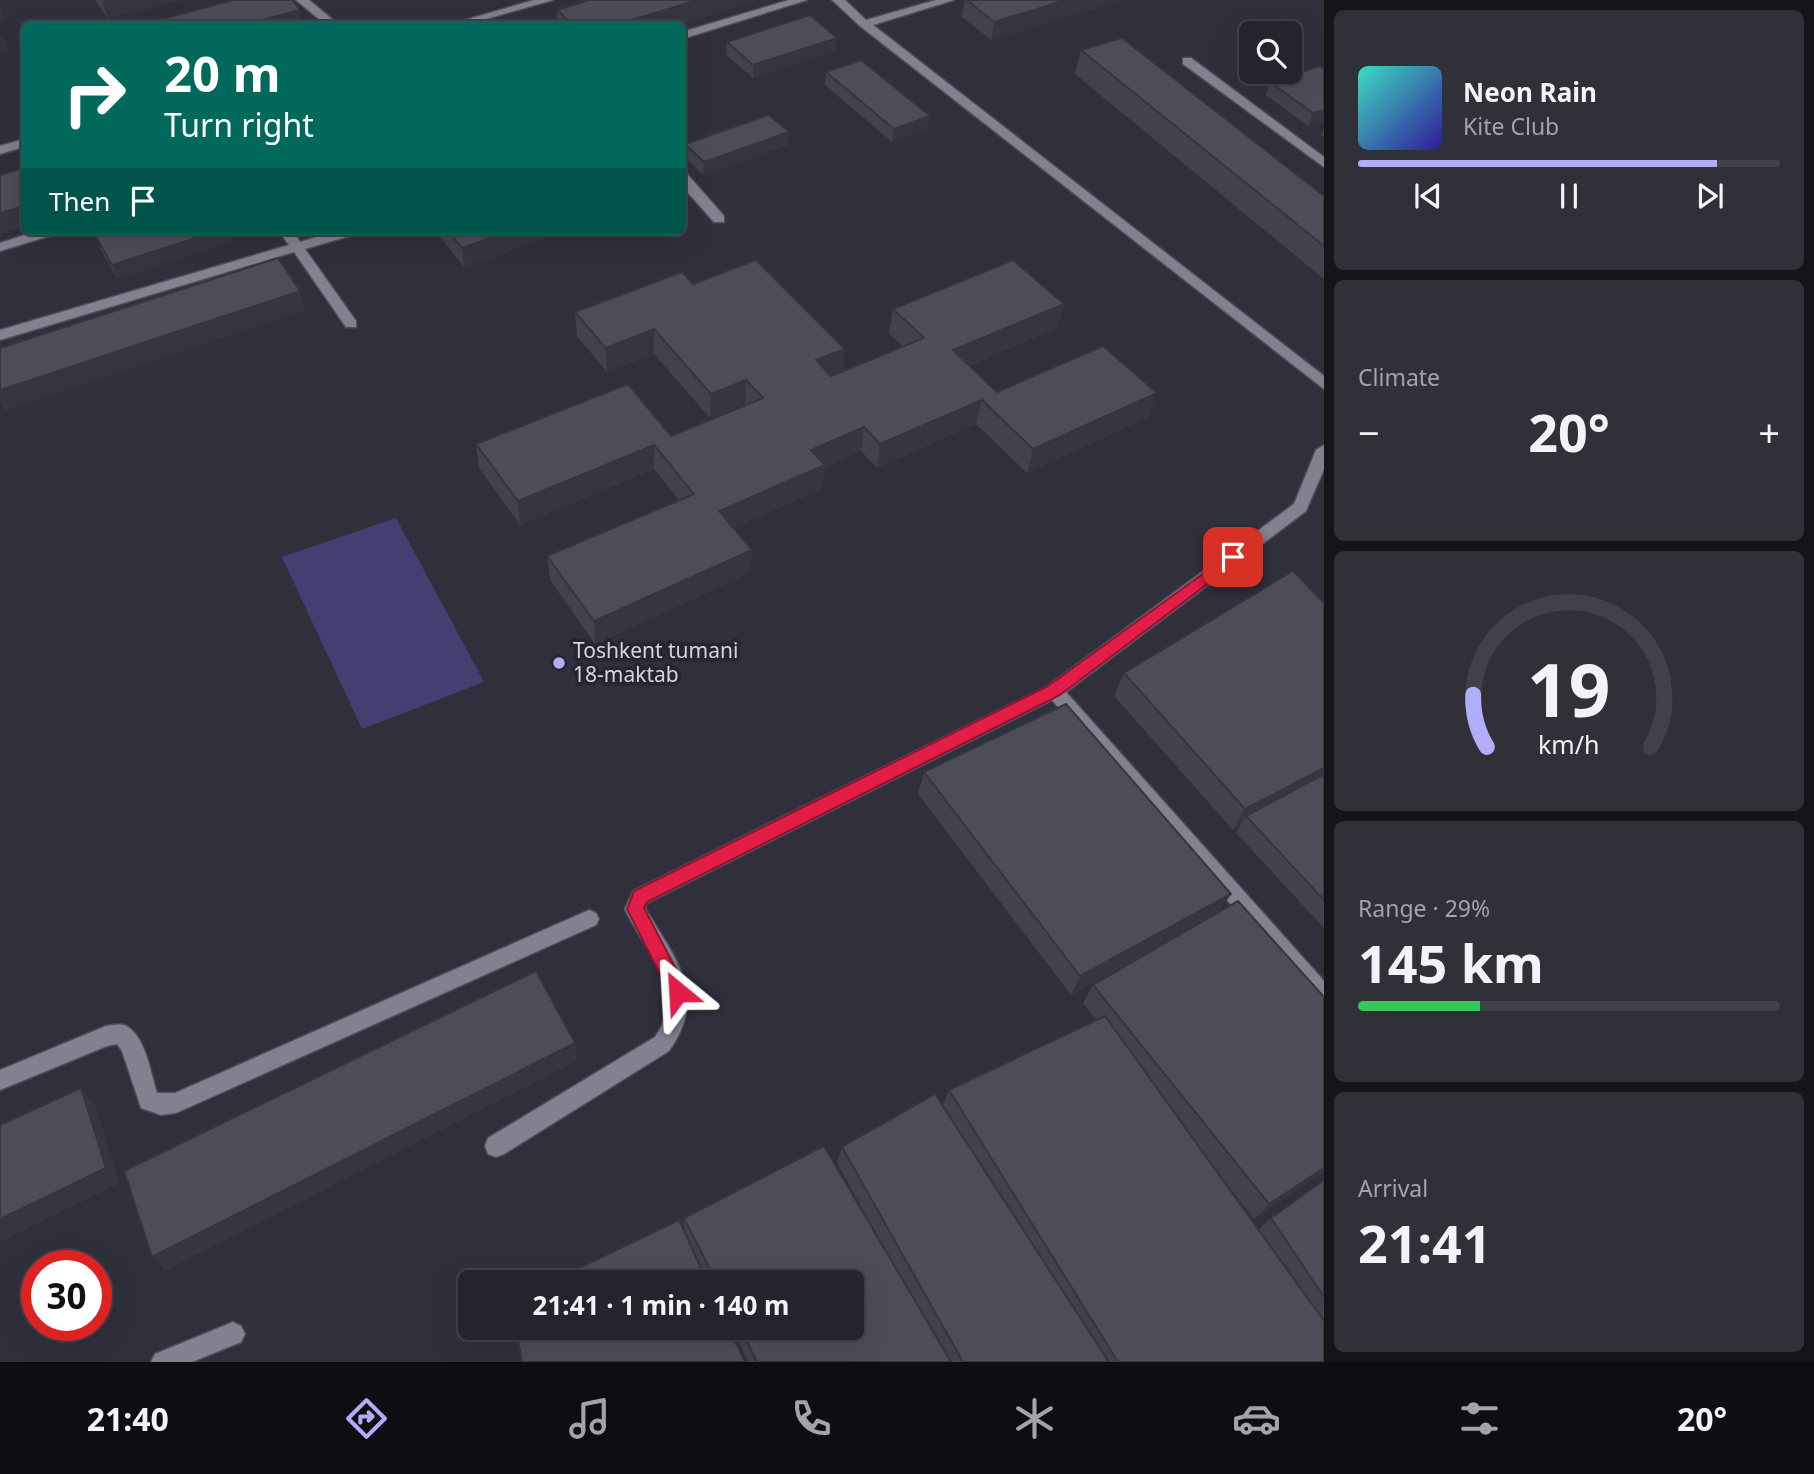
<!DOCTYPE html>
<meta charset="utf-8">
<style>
body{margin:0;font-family:"Noto Sans",sans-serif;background:#303039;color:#f1f3f6;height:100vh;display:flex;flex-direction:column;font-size:26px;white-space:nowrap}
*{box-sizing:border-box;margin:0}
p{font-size:23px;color:#a3a4aa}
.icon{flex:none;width:38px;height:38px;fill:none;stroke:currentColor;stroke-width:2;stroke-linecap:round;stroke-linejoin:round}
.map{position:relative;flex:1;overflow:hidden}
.details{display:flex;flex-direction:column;gap:10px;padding:10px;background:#141419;width:490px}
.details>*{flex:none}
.banner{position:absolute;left:21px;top:21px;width:665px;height:214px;border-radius:10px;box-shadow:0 7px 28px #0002,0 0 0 2px #414149;background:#00695c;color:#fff;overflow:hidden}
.fabs{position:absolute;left:1239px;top:21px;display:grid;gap:14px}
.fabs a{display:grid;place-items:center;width:63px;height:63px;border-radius:10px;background:#24242d;box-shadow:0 7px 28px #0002,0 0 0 2px #414149;font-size:35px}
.speed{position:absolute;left:21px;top:1250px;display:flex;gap:14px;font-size:35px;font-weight:700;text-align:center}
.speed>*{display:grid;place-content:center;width:91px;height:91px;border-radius:50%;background:#24242d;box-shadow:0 7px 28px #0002,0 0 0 2px #414149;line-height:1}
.speed .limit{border:10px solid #d22;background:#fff;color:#111}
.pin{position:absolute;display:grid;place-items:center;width:60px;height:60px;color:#fff;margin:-30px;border-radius:14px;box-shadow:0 4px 10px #0006}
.me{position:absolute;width:77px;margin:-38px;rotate:333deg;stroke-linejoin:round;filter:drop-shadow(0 0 5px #0008)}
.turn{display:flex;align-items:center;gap:24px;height:147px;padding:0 28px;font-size:32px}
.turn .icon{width:91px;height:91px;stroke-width:2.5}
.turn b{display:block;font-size:49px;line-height:60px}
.then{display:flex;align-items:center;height:66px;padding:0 28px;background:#0003;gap:14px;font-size:26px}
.big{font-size:52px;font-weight:700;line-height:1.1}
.details .tile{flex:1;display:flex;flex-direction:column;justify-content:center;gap:10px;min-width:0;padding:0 24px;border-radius:10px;background:#303039}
.details .dial{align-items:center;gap:0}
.dial svg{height:182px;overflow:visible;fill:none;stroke:#414149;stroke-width:7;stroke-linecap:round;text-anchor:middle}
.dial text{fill:#f1f3f6;stroke:none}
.song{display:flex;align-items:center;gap:21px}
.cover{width:84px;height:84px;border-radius:10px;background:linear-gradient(135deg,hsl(170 70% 55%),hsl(250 70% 35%))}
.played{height:7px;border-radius:4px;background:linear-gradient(90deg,#b1adfa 85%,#414149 85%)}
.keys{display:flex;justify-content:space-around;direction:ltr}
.heat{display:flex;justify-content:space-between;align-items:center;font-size:38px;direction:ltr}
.charge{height:10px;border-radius:5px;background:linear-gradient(90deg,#34c759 29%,#414149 0)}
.trip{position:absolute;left:458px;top:1270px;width:406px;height:70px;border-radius:10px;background:#24242d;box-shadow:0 7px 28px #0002,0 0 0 2px #414149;font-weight:700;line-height:70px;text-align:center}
.dock{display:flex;height:112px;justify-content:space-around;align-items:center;background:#0e0e12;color:#a3a4aa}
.dock .icon{width:49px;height:49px}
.dock .current{color:#b1adfa}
.dock b{font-size:32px;color:#f1f3f6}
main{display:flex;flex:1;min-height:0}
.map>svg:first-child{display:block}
.green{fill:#433f71}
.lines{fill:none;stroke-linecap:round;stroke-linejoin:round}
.minor-casing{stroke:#4d4d56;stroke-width:3}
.minor{fill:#81818f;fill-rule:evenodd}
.wall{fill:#42424d}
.shaded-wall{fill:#36363f}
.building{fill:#4d4d5a;stroke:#36363f;stroke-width:2}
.route{fill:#e11d48;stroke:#92132f;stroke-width:2}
.poi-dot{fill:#b1adfa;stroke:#262631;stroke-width:2.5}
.labels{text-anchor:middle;stroke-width:7;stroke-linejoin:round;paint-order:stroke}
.poi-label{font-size:21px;fill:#d5d5dd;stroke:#262631;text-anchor:start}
</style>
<main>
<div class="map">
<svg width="1324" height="1362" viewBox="0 0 1324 1362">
<rect width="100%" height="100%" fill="#30303c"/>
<!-- green -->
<polygon class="green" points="396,518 484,682 362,729 282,557"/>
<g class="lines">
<defs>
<g id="minor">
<polygon points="296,0 309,0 338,24 325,24"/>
<polygon points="534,0 553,0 468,24 451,24"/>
<polygon points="789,0 807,0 682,39 682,32"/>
<polygon points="832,0 845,0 866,20 936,0 954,0 873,25 1324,376 1324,389 860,26"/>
<polygon points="1183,58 1191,58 1324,157 1324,167 1183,64"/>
<polygon points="24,139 24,147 0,154 0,146"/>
<polygon points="682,173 687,174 724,216 724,222 714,222 682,186"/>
<polygon points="37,231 58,231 56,234 0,251 0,243"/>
<polygon points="279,231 293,231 300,242 336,231 358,231 356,234 305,249 356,321 356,327 346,327 294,252 0,340 0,330 289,245"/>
<path d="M1324,445V469L1306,511L1066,692L1324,981V1005L1317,1003L1052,700L647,903L645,908C675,959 709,994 669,1051L504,1154L496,1157L488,1154L485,1146L488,1138L655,1037C688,990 645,952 625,909L633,891L1048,686L1294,504L1316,450Z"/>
<path d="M589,910L596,913L599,919L596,925L176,1113L161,1115L141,1108L122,1051L117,1044L107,1046L0,1090V1070L106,1026C113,1025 122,1023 128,1027C146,1039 151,1074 157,1093H175Z"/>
<polygon points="233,1322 241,1326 245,1334 241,1342 192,1362 151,1362 155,1354"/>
</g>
</defs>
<!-- minor casing -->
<use href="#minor" class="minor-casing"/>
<!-- minor -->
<use href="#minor" class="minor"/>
</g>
<!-- wall -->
<g class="wall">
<polygon points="95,0 179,0 108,19"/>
<polygon points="589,0 757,0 679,24 557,24 557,10"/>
<polygon points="965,0 1121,0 991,40 962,17"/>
<polygon points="837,38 835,50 753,78 726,55 727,42"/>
<polygon points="1081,50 1324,196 1324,279 1075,74"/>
<polygon points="826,72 928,129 892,142 825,85"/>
<polygon points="1270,82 1324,121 1308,126 1266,95"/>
<polygon points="1324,127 1324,137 1321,135"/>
<polygon points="685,144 788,145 703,175 685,157"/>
<polygon points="437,231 565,231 464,267 437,233"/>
<polygon points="96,237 231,241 117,278 101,250"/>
<polygon points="693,284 842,372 903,347 889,333 893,309 1064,304 1057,328 969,366 997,392 1148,417 1027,473 976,424 877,468 861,451 825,467 822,489 733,528 750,573 595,644 550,580 547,556 679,500 654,469 520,525 479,468 476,444 671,436 746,405 745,404 710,418 654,354 607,372 577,336 575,312"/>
<polygon points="1324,603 1324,928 1236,833 1240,826 1233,830 1114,696 1124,673"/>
<polygon points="924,772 1220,912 1324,1172 1254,1219 1225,1182 1258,1230 1271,1218 1324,1180 1324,1362 748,1362 732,1328 852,1328 852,1283 709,1283 684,1231 684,1218 888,1255 837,1163 842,1147 943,1106 949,1090 1096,1020 1083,1003 1093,985 1164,944 1071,995 918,794"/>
</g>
<!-- shaded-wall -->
<g class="shaded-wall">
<polygon points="105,0 179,0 108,19 102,1"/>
<polygon points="698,0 757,0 679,24 618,24"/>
<polygon points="1066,0 1121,0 991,40 994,22"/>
<polygon points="0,4 5,17 0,18"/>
<polygon points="300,10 303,24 247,24"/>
<polygon points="3,37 8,50 0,52 0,38"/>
<polygon points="837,38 835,50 753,78 753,65"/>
<polygon points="688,92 687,105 682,107 682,94"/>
<polygon points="1324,110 1324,121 1308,126 1313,113"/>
<polygon points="930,116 928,129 892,142 894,129"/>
<polygon points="789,132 788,145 703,175 704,162"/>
<polygon points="685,170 685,189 682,190 682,171"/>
<polygon points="24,206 24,227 0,234 0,213"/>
<polygon points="217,231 228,231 231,241 117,278 112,265"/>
<polygon points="509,231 565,231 464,267 462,248"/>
<polygon points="300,291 305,310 4,411 0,402 0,390"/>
<polygon points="1064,304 1057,328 948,375 953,350"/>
<polygon points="654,329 654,354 607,372 606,348"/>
<polygon points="845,349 842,373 813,385 816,360"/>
<polygon points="746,380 745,404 710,418 711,394"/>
<polygon points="1157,393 1148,417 1027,473 1033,449"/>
<polygon points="982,400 976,424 877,468 880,444"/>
<polygon points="864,427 861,451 825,467 822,489 718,535 719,511 811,450"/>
<polygon points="654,445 654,469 520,525 518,501"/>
<polygon points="752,550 750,573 595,644 594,621"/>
<polygon points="1324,768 1324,783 1246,816 1240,826 1233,830 1245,809"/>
<polygon points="1231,894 1218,914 1071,995 1080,976"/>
<polygon points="575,1043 577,1061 165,1271 152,1257"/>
<polygon points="81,1088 95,1105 120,1183 0,1242 0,1219"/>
<polygon points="1324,1168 1324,1172 1254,1219 1269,1204"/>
</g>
<!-- building -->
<g class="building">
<polygon points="233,0 292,0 300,10 247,24 144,24"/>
<polygon points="589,0 698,0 618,24 572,24 557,10"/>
<polygon points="967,0 1066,0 994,22"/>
<polygon points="810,15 837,38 753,65 727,42"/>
<polygon points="1122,38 1324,196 1324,246 1081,50"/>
<polygon points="861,60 930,116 894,129 826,72"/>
<polygon points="1320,66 1324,68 1324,110 1313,113 1270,82"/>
<polygon points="682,87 688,92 682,94"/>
<polygon points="769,115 789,132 704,162 685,144"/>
<polygon points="24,168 24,206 0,213 0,175"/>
<polygon points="115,231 217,231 112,265 96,237"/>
<polygon points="448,231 509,231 462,248"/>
<polygon points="278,258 300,291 0,390 0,348"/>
<polygon points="756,260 845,349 816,360 831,376 924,338 893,309 1013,260 1064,304 953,350 997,392 1103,346 1157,393 1033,449 982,400 880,444 864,427 811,450 825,465 719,511 752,550 594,621 547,556 694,494 654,445 518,501 476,444 628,384 671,436 763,398 746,380 711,394 654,329 606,348 575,312 682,272 693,284"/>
<polygon points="1293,571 1324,603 1324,768 1245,809 1124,673"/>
<polygon points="1066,704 1231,894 1080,976 924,772"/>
<polygon points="1324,774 1324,900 1246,816"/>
<polygon points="1238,901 1324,997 1324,1168 1269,1204 1093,985"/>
<polygon points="536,971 575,1043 152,1257 124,1171"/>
<polygon points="1105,1016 1324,1321 1324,1362 1118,1362 949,1090"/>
<polygon points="81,1088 106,1168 0,1219 0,1125"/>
<polygon points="935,1094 1109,1362 963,1362 842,1147"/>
<polygon points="824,1146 951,1362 757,1362 740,1328 852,1328 852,1283 717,1283 684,1218"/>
<polygon points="1324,1180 1324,1297 1271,1218"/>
<polygon points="679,1220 708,1283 548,1283"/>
<polygon points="516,1328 729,1328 745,1362 522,1362"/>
</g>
<!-- route -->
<polygon class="route" points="1233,552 1238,553 1241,557 1238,561 1060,695 647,902 644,908 688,992 685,998 678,1000 672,998 627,909 634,891 1048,686"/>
<!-- markers -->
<circle class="poi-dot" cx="559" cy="663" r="7"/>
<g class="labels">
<!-- poi labels -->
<g class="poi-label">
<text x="573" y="658">Toshkent tumani<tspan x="573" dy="24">18-maktab</tspan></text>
</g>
</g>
</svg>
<div class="fabs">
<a><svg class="icon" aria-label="search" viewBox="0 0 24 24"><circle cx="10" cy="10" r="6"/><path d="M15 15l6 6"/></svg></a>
</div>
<div class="speed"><div class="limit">30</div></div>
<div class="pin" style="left:1233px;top:557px;background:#d93025"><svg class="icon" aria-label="arrive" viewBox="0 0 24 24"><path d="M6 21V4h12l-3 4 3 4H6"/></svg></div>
<svg class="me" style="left:678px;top:992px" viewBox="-20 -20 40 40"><path d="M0-17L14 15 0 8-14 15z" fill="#e11d48" stroke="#fff" stroke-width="4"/></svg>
<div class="trip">21:41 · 1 min · 140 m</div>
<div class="banner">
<div class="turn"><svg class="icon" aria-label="right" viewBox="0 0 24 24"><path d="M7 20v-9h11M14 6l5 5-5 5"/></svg><div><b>20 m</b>Turn right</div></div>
<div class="then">Then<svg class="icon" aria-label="arrive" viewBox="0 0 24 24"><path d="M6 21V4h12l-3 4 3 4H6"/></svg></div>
</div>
</div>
<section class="details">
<div class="tile">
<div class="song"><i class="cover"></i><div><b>Neon Rain</b><p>Kite Club</p></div></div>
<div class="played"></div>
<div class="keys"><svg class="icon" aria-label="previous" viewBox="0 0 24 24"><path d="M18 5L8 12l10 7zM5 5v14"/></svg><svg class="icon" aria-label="pause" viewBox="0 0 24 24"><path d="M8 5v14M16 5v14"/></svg><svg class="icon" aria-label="next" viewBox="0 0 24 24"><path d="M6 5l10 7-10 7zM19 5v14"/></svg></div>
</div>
<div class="tile"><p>Climate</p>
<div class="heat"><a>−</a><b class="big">20°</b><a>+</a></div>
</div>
<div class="tile dial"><svg viewBox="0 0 100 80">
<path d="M14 69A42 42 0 1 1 86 69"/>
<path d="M14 69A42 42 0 0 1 8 46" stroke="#b1adfa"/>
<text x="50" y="56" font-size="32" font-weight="700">19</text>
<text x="50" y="72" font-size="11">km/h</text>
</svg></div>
<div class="tile"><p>Range · 29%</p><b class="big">145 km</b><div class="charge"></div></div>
<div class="tile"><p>Arrival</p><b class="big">21:41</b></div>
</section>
</main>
<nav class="dock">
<b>21:40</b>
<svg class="icon current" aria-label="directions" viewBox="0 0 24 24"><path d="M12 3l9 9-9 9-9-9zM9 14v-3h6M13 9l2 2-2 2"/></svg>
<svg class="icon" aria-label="music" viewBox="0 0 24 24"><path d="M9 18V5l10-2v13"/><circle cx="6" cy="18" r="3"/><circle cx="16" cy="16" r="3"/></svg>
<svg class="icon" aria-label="phone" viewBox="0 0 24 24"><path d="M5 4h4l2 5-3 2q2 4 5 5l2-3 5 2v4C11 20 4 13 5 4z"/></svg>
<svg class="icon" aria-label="climate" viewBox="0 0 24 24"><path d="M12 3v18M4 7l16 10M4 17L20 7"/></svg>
<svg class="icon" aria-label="car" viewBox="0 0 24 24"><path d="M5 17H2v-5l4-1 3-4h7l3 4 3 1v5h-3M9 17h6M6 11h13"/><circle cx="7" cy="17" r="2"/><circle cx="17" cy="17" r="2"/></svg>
<svg class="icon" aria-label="filters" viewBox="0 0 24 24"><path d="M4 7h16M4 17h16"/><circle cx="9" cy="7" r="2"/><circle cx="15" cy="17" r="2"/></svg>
<b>20°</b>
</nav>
